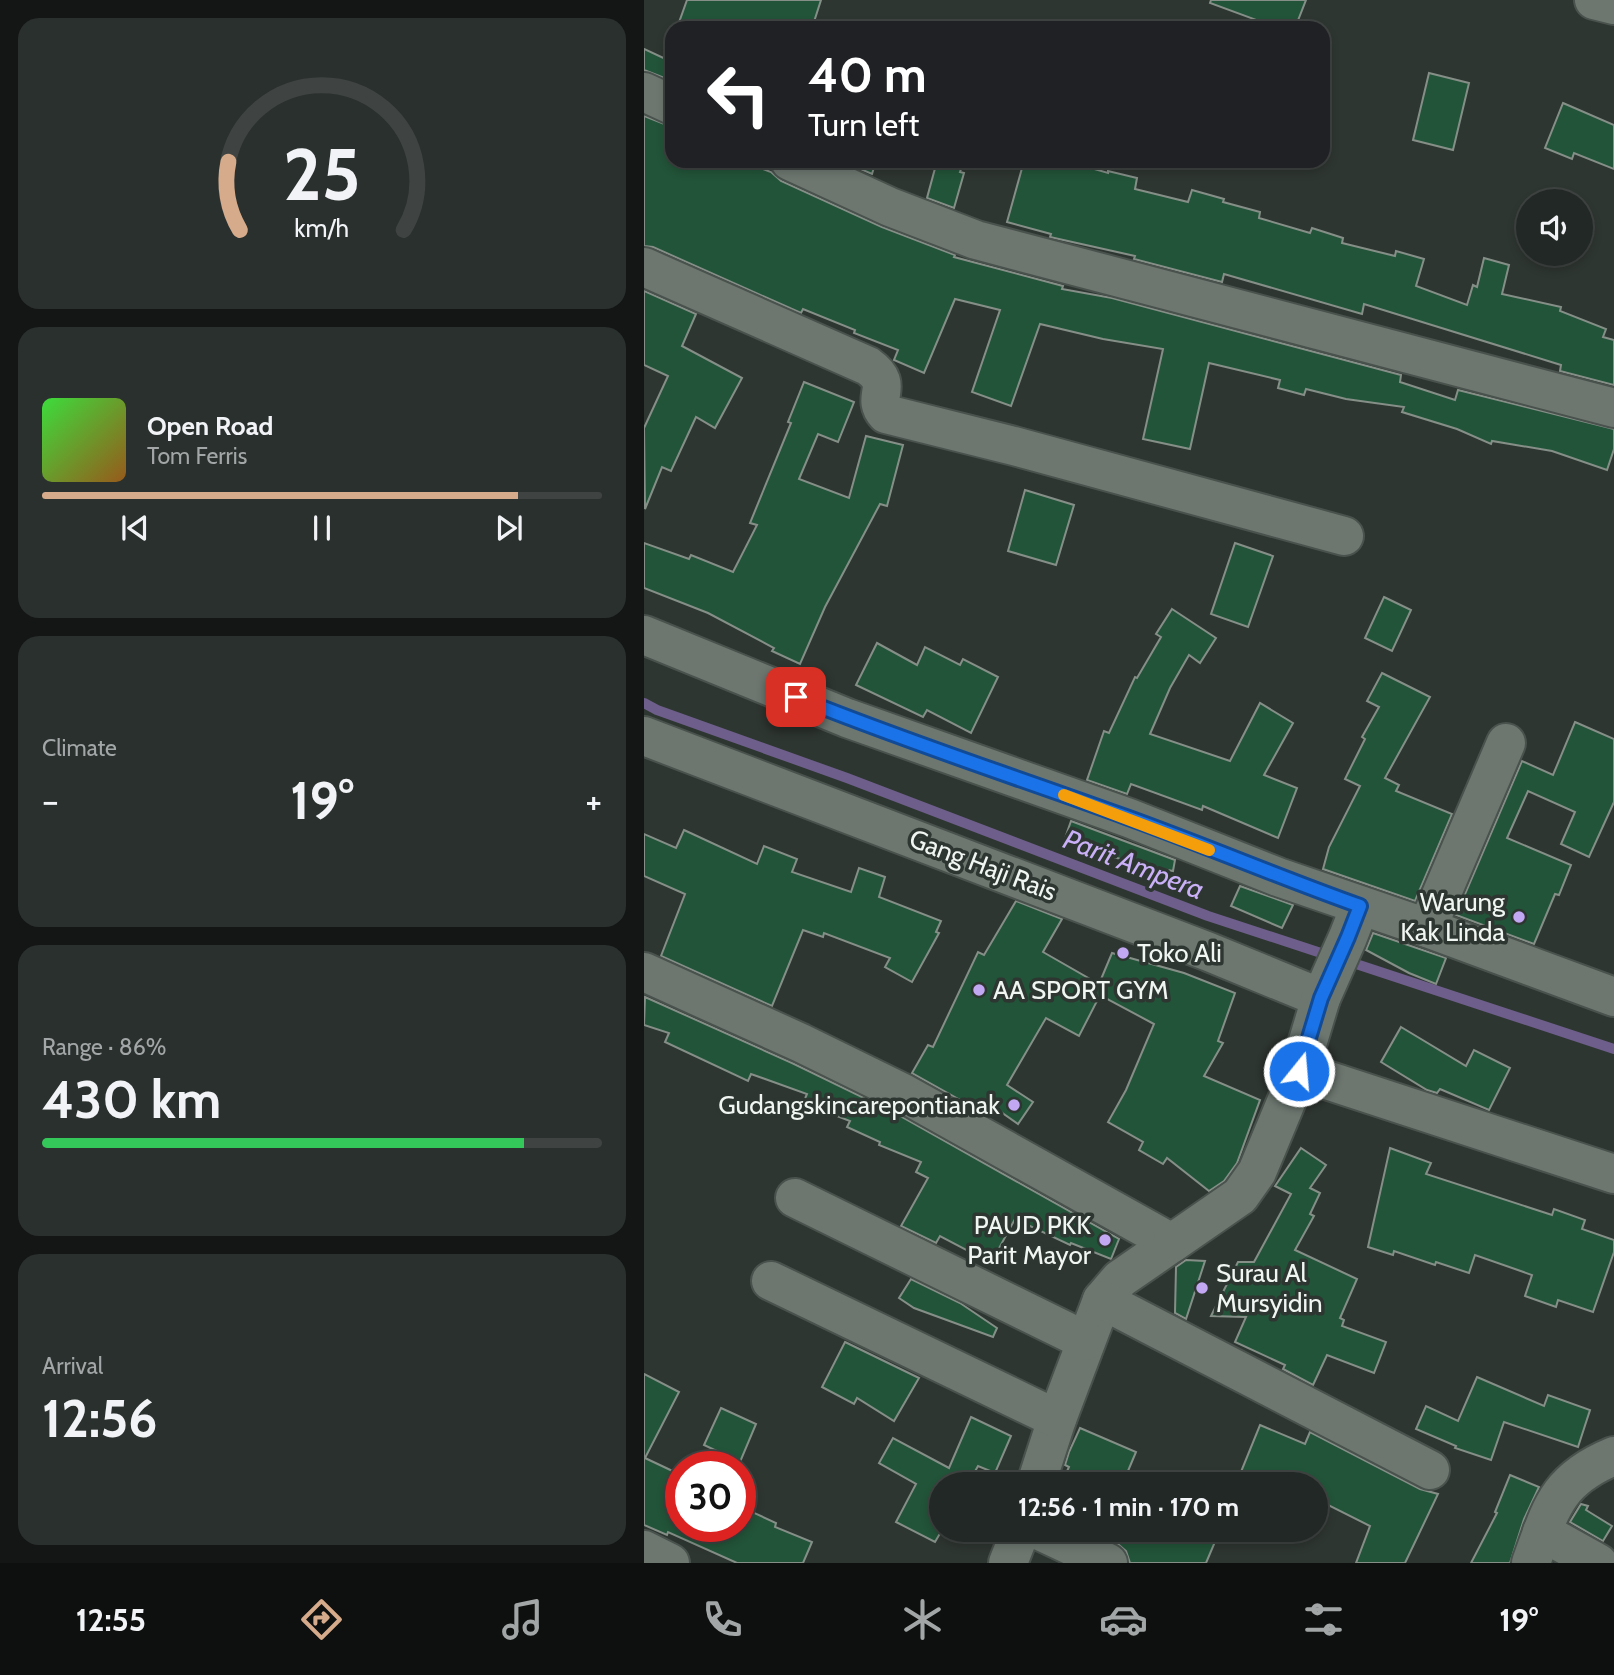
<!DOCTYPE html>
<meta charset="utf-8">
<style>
body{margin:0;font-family:Cabin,sans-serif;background:#2a302d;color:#f1f3f6;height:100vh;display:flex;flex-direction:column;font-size:26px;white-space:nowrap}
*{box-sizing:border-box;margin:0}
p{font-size:23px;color:#a2a6a7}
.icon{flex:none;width:38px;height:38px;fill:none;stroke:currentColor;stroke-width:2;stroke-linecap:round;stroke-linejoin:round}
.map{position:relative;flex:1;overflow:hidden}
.drawer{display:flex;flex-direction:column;gap:18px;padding:18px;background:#131614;width:644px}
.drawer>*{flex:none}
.hud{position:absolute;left:21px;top:21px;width:665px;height:147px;border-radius:21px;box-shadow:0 4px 10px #0003,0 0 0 2px #3f4442;background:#202124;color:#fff;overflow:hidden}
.controls{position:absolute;left:872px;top:189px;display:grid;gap:14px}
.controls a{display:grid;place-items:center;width:77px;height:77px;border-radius:50%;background:#222825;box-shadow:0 4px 10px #0003,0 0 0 2px #3f4442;font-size:35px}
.speed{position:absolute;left:21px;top:1451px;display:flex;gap:14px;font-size:35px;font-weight:700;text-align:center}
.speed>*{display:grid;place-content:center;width:91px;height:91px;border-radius:50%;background:#222825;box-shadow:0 4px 10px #0003,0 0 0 2px #3f4442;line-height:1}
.speed .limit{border:10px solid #d22;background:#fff;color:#111}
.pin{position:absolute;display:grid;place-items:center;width:60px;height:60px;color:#fff;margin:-30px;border-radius:14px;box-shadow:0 4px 10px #0006}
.me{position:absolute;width:77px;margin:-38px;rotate:17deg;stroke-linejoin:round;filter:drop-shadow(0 0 5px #0008)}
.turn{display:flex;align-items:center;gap:24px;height:147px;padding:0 28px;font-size:32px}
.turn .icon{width:91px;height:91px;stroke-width:2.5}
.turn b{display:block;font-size:49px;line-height:60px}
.big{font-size:52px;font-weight:800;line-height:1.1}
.drawer .card{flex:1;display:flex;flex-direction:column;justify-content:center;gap:10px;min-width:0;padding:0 24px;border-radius:21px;background:#2a302d}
.drawer .dial{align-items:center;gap:0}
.dial svg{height:182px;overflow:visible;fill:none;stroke:#3f4442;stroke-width:7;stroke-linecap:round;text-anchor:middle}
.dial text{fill:#f1f3f6;stroke:none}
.song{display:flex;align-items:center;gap:21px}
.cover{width:84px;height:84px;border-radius:10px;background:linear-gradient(135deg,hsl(120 70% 55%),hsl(30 70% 35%))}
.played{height:7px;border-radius:4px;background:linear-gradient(90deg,#d6ab8b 85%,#3f4442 85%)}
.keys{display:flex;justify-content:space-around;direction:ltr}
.heat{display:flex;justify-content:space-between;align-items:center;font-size:38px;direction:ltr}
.charge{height:10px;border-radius:5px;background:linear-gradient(90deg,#34c759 86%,#3f4442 0)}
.trip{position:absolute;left:285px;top:1472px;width:399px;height:70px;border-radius:35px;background:#222825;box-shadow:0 4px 10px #0003,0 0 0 2px #3f4442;font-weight:800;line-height:70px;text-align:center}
.dock{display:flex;height:112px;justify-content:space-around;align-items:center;background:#0e100f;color:#a2a6a7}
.dock .icon{width:49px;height:49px}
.dock .current{color:#d6ab8b}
.dock b{font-size:32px;color:#f1f3f6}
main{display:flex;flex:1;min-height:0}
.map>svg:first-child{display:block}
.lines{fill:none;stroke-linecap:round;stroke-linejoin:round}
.stream{stroke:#6e5e8b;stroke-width:10}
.building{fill:#225439;stroke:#858f88;stroke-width:2}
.minor-casing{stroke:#4a524d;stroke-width:42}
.minor{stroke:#6d7770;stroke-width:38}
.route-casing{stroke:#114b97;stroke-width:18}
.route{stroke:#1a73e8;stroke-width:12}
.slow{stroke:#f59e0b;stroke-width:12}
.poi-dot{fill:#c2a8f3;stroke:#2e3631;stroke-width:2.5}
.labels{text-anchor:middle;stroke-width:7;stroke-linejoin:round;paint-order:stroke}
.street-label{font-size:26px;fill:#f0f6f2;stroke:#2e3631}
.poi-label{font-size:26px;fill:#f0f6f2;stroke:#2e3631;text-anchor:end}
.water-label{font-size:28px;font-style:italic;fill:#c9b0f7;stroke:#2e3631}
</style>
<main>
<section class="drawer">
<div class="card dial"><svg viewBox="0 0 100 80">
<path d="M14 69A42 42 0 1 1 86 69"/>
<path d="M14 69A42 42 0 0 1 9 39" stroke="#d6ab8b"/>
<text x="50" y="56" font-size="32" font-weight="700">25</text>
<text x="50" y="72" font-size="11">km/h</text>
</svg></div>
<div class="card">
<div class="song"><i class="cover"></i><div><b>Open Road</b><p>Tom Ferris</p></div></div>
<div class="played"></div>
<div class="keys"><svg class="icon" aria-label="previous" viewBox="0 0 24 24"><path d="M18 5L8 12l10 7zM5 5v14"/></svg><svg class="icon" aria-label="pause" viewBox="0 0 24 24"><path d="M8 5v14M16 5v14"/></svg><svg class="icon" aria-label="next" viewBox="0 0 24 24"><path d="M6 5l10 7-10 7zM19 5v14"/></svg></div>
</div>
<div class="card"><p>Climate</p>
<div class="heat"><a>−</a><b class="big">19°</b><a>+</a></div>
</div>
<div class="card"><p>Range · 86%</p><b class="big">430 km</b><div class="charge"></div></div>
<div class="card"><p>Arrival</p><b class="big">12:56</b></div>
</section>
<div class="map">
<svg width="970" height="1563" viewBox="0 0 970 1563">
<rect width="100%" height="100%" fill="#2e3631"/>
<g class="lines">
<!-- stream -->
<g class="stream">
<polyline points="0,703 13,710 203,778 564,916 686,956"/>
<polyline points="703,961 970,1049"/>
</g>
</g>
<!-- building -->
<g class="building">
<polygon points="43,0 177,0 168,28 33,28"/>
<polygon points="567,0 662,0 651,28 634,28 566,3"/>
<polygon points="0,49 28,62 28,81 0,70"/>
<polygon points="785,73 825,83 809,150 769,140"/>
<polygon points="919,103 970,125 970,169 930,153 928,159 901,148"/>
<polygon points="0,116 28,127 28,161 113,161 111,166 127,172 137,181 238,227 311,255 310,257 419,286 418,289 468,298 757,375 756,382 811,400 814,390 970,429 970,449 963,470 908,451 848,441 847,444 813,429 758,412 760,407 702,399 662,389 660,395 634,388 636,380 565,363 546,449 499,439 519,349 459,339 396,324 367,406 328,392 356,310 311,299 280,373 250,360 254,350 210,333 211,330 159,309 157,313 9,247 0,246"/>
<polygon points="198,161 232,161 228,174"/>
<polygon points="293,161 320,161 316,172 320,173 310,208 283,198"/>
<polygon points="380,161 405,161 425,166 426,162 464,173 464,171 493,178 491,189 544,202 548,190 580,199 579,202 616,212 615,218 666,233 668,228 699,238 698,243 751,256 752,251 780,259 772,286 823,305 829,285 833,287 840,258 865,265 858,294 917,307 916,311 962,329 959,337 970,340 970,385 916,371 917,365 720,304 718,314 580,274 578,282 490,259 491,256 406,237 407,234 363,222"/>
<polygon points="0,291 52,314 38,346 98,378 71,428 52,417 27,471 18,467 1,509 0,428 24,376 0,365"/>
<polygon points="160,382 210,402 194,442 174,434 155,479 205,498 222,436 259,445 243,506 236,504 181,607 156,664 128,651 130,648 64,613 0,588 0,543 45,559 47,555 89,572 113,525 106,523 147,423 144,422"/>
<polygon points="381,490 430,505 412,565 364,551"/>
<polygon points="591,543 629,556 604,627 567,614"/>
<polygon points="740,597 767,610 748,651 721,638"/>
<polygon points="528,609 572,638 556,663 545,655 526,688 506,734 586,761 616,703 649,723 620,775 653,788 634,838 559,806 558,810 487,784 483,794 443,780 460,731 465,733 491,677 493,678 517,637 512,634"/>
<polygon points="233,643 273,665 281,647 316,665 319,659 354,677 327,733 283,710 279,717 212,685"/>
<polygon points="738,673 786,697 741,778 755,785 752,791 808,814 771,901 679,869 685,847 716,786 701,779 721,739 718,737 735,707 723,701"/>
<polygon points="931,722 970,739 970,802 945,857 917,844 931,812 884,791 863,838 927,865 915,895 911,894 890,944 812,915 878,761 909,775"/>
<polygon points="427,821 531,860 529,871 492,864 420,841"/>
<polygon points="40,830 113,864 120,846 153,859 148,872 207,892 215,868 241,877 235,897 297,921 292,932 295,933 268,982 241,967 246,958 180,933 179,937 159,930 128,1006 17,956 41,894 0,876 0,834 32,848"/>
<polygon points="596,886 649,905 638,928 587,906"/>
<polygon points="372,901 418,919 399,952 455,984 468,953 540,973 591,993 574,1041 579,1043 560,1076 616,1100 593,1163 580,1181 565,1191 523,1158 519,1164 495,1150 499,1142 464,1122 482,1090 510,1024 456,995 435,1036 402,1018 363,1085 389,1102 374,1124 347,1105 343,1115 268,1073 284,1045 289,1047 334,952 340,955"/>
<polygon points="729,933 802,958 792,984 765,973 722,950"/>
<polygon points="1,997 148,1063 249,1112 475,1239 467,1259 427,1243 426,1245 371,1219 347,1263 296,1236 292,1243 257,1226 284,1178 272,1172 277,1162 235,1145 236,1142 203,1127 206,1121 159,1103 163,1094 107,1074 104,1081 21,1042 25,1033 0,1025"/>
<polygon points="757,1027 822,1066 830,1050 866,1068 845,1110 796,1089 793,1093 783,1090 737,1062"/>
<polygon points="657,1148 682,1165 666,1188 676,1193 666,1214 670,1216 651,1250 713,1279 696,1318 700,1320 698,1326 742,1342 730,1373 683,1355 669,1385 639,1369 641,1365 591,1342 602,1317 567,1316 594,1262 610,1262 647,1194 631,1186"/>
<polygon points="746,1148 787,1163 782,1174 908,1215 910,1209 941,1220 938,1229 970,1240 970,1252 949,1312 914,1300 912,1307 881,1296 888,1275 831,1255 825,1273 792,1262 791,1265 750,1251 749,1255 724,1247"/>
<polygon points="542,1260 561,1261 542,1319 531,1313 532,1267"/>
<polygon points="267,1279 316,1303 353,1328 349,1337 270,1308 255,1298"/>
<polygon points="201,1342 275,1378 250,1421 213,1398 210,1404 178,1387"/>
<polygon points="0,1374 35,1392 1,1458 37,1475 37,1526 99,1526 106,1511 132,1523 131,1527 168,1542 159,1563 93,1563 24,1532 23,1535 0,1525"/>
<polygon points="833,1377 900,1406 904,1395 946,1410 934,1447 860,1422 847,1460 811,1448 812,1446 772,1429 782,1406 814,1421"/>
<polygon points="77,1408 112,1424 96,1462 60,1445"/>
<polygon points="327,1417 367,1436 351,1473 334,1466 324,1484 298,1484 298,1530 291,1542 252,1522 272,1484 235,1463 249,1438 305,1468"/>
<polygon points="616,1425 661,1444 666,1432 776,1489 794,1494 761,1563 712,1563 726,1526 672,1499 672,1484 592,1484"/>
<polygon points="436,1428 492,1452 481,1478 494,1484 417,1484 425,1467 421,1465 425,1452"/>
<polygon points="866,1475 895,1487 880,1519 866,1563 827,1563 853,1513 851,1512"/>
<polygon points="937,1504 944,1506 942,1510 968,1526 959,1541 926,1522"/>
<polygon points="444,1530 576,1530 562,1563 486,1563 482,1551 474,1544"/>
</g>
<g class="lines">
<defs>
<g id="minor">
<polyline points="950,0 970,5"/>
<polyline points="0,92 28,105"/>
<polyline points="146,161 246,207 332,240 970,408"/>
<path d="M0,267L224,366C252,386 226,396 242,414L370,446L700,536"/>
<polyline points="0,635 203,718 485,818 634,877 783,928 970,997"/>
<polyline points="0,736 565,952 677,998"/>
<polyline points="783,928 862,743"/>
<polyline points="0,972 157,1043 259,1093 528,1243 476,1279 458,1300 413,1419 392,1484"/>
<polyline points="655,1071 970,1174"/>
<polyline points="151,1198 442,1341"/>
<polyline points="528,1243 596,1196 613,1172 655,1071 677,998 704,937 716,906"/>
<polyline points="127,1281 413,1419"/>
<polyline points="458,1300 786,1470"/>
<polyline points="394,1530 464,1563"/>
<polyline points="898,1532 954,1563"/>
<polyline points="0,1550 26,1563"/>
<polyline points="364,1563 377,1530"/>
<path d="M887,1563C907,1508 912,1480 970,1456"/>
</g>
</defs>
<!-- minor casing -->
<use href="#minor" class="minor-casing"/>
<!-- minor -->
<use href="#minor" class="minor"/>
</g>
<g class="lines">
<defs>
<path id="route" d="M152,697C260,741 372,777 482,817C560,845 637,878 716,906L704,937L677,998L655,1071"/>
</defs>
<!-- route casing -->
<use href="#route" class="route-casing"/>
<!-- route -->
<use href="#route" class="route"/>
<!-- slow -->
<polyline class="slow" points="420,795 565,850"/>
</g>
<!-- markers -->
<g class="poi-dot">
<circle cx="875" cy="917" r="7"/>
<circle cx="479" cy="953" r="7"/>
<circle cx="335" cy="990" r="7"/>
<circle cx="370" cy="1105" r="7"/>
<circle cx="461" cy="1240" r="7"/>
<circle cx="558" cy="1288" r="7"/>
</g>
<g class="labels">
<!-- street labels -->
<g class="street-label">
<text transform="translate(339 865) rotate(21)" y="9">Gang Haji Rais</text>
</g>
<!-- poi labels -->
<g class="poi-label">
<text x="861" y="911">Warung<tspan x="861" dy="30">Kak Linda</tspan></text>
<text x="493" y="962" text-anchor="start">Toko Ali</text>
<text x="349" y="999" text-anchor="start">AA SPORT GYM</text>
<text x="356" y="1114">Gudangskincarepontianak</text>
<text x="447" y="1234">PAUD PKK<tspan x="447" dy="30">Parit Mayor</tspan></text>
<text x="572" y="1282" text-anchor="start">Surau Al<tspan x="572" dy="30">Mursyidin</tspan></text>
</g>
<!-- water labels -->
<g class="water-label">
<text transform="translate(490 864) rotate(21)" y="10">Parit Ampera</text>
</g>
</g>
</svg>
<div class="controls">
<a><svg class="icon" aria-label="sound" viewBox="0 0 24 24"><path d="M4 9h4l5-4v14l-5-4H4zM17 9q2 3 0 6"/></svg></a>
</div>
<div class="speed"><div class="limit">30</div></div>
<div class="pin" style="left:152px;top:697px;background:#d93025"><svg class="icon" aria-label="arrive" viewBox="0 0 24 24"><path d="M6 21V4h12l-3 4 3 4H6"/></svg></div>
<svg class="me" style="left:655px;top:1071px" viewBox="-20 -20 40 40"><circle r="17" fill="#1a73e8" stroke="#fff" stroke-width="3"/><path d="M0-11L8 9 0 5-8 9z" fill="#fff"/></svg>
<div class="trip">12:56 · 1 min · 170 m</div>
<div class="hud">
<div class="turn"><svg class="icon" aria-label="left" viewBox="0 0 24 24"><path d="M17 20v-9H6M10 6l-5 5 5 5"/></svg><div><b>40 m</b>Turn left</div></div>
</div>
</div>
</main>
<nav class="dock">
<b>12:55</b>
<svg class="icon current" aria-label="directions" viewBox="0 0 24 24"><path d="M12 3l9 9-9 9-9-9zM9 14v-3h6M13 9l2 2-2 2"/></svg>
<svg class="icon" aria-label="music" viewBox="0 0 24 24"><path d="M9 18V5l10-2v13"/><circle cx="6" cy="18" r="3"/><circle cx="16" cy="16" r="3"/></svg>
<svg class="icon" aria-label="phone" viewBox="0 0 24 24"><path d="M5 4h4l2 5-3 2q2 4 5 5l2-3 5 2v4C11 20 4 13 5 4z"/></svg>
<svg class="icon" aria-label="climate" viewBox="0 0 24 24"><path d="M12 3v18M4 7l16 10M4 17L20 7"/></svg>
<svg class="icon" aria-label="car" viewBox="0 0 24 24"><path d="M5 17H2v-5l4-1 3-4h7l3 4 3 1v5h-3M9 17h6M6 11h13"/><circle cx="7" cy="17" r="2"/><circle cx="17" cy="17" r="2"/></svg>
<svg class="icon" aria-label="filters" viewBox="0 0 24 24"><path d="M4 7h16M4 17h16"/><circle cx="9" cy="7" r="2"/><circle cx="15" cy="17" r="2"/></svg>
<b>19°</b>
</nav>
